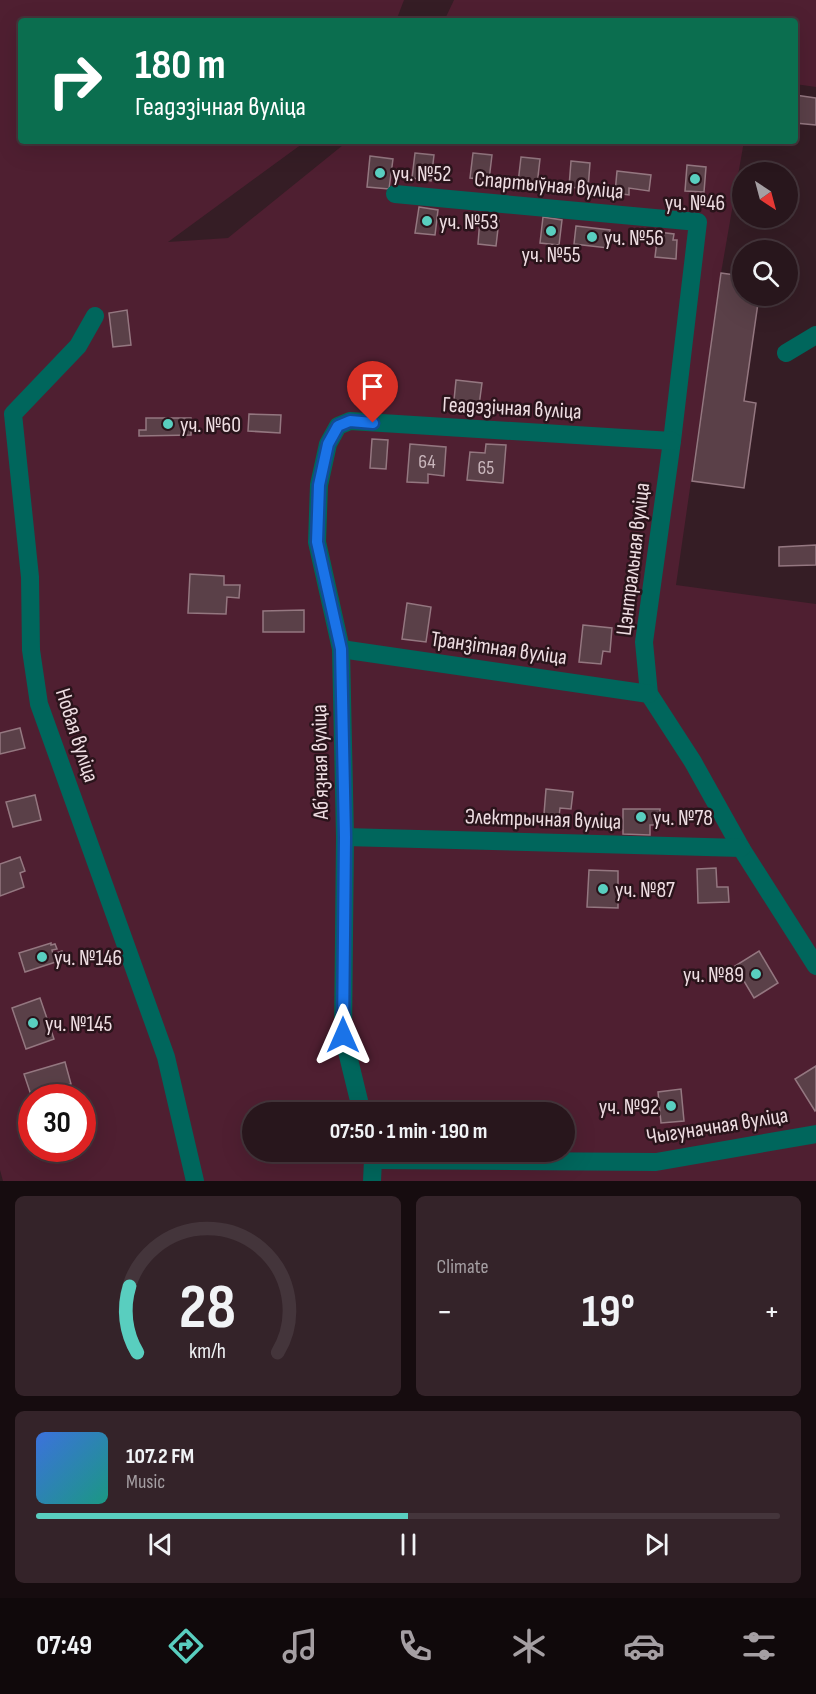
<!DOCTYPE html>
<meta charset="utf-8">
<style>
body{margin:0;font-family:"Sofia Sans Condensed",sans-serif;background:#342329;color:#f1f3f6;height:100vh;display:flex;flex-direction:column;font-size:22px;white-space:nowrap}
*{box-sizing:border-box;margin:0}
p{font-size:20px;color:#a59fa3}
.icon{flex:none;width:33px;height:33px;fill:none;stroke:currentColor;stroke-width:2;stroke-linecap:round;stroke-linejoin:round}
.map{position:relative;height:1181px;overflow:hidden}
.sheet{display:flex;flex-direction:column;gap:15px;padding:15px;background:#160c0f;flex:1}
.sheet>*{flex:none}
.top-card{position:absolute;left:18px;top:18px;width:780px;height:126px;border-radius:6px;box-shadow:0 6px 24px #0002,0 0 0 2px #44353b;background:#0b6e4f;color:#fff;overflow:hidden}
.needle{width:39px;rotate:144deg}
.tools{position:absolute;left:732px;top:162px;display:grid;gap:12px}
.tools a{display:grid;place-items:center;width:66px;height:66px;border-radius:50%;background:#28161c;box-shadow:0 6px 24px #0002,0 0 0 2px #44353b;font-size:30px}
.speed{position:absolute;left:18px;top:1084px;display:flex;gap:12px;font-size:30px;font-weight:700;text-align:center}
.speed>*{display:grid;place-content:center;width:78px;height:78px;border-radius:50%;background:#28161c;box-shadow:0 6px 24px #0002,0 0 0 2px #44353b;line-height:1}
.speed .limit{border:9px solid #d22;background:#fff;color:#111}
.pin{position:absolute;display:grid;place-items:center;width:51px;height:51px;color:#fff;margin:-62px -26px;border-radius:50% 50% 50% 0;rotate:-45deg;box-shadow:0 0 6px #0007}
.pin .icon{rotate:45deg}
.me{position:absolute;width:66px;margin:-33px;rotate:0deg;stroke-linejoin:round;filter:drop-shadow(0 0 4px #0008)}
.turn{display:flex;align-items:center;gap:21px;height:126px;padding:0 18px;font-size:27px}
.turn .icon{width:78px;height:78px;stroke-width:2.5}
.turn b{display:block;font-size:42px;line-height:51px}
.big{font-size:45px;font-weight:700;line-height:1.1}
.sheet .card{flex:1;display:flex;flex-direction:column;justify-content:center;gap:9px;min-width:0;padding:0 21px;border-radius:9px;background:#342329}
.sheet .dial{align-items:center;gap:0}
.dial svg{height:156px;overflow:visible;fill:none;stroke:#44353b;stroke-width:7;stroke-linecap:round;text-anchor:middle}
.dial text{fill:#f1f3f6;stroke:none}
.song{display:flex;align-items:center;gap:18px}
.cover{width:72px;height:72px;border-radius:9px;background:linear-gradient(135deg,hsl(220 70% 55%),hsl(170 70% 35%))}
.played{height:6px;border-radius:3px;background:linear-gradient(90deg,#59cebf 50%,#44353b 50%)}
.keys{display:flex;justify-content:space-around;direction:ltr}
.heat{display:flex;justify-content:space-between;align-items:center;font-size:33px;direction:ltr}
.sheet .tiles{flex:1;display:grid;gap:15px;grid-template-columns:1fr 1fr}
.card:last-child{grid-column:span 2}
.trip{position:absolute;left:242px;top:1102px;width:333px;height:60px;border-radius:30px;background:#28161c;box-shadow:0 6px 24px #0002,0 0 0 2px #44353b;font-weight:700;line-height:60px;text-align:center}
.tab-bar{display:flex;height:96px;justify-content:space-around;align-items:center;background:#10090b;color:#a59fa3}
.tab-bar .icon{width:42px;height:42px}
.tab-bar .current{color:#59cebf}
.tab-bar b{font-size:27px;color:#f1f3f6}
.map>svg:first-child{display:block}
.green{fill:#4f1f31;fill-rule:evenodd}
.building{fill:#5a4048;stroke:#947780;stroke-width:1.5}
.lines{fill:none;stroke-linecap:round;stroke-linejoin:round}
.minor{stroke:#00665c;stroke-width:18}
.route-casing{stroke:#114b97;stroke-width:15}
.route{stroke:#1a73e8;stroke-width:10}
.poi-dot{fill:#59cebf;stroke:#2a141b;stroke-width:2}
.labels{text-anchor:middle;stroke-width:5;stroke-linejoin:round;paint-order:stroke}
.number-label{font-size:20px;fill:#c9b6bc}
.poi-label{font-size:22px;fill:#eedde2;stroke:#2a141b;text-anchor:start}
.street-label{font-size:22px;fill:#eedde2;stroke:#2a141b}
</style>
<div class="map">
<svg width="816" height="1181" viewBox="0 0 816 1181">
<rect width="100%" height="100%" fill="#351d25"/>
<!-- green -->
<g class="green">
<path d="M0,0H404L396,21H21V141H306L168,242L228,238L348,141H744L721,273L676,585L816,604V1181H3L0,1170ZM32,1098H82V1149H32ZM252,1113H564V1152H252Z"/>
<polygon points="454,0 816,0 816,87 795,84 795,21 444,21"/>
</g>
<!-- building -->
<g class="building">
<polygon points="795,95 816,98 816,125 795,123"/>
<polygon points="415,153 434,155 431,181 412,178"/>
<polygon points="473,153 492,155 489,180 470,178"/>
<polygon points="370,156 393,159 389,189 367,187"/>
<polygon points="521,157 540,159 537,185 518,183"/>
<polygon points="571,161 590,163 588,189 569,187"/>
<polygon points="687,165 706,167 704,192 685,191"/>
<polygon points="617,171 651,175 649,191 629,188 629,195 615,193"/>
<polygon points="419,207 438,210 435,235 415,233"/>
<polygon points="543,217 562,220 559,245 540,243"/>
<polygon points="480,218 499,220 496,246 478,244"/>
<polygon points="576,226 610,230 608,248 574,244"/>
<polygon points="658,232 674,234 673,240 677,240 676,259 655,257"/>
<polygon points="721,273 742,276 742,296 759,296 744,401 756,403 744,488 692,481"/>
<polygon points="127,310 131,345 113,347 109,313"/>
<polygon points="456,380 482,383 478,413 453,410"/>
<polygon points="249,414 281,415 280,433 248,431"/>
<polygon points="146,418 191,418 191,435 139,436 139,430 146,430"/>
<polygon points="372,439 388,440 386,469 370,468"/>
<polygon points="410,444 446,447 444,476 428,474 428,483 407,482"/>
<polygon points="486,444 506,445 503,483 467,480 470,452 485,453"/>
<polygon points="816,545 816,565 779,566 779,547"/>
<polygon points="190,574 224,576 224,585 240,585 239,598 227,597 226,614 188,613"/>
<polygon points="407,603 431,607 426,642 402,639"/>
<polygon points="304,610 304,632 263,632 263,611"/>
<polygon points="583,625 612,628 610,652 603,651 601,664 579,662"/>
<polygon points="20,728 25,748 0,754 0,733"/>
<polygon points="546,789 573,792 571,809 560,808 558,827 543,826"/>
<polygon points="35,795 41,820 13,827 6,802"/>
<polygon points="623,809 660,809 659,825 650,825 650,835 623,834"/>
<polygon points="20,857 25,871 20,873 24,887 0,896 0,864"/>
<polygon points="716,868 717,887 728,887 729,902 698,903 697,869"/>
<polygon points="589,870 618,871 618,908 587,907"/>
<polygon points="51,943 51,945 55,944 57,949 52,950 53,954 62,951 65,959 25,972 19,953"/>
<polygon points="759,951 778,983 754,998 735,966"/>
<polygon points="40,998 54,1039 26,1049 12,1008"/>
<polygon points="65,1062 71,1084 59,1087 61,1097 56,1098 32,1098 24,1074"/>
<polygon points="816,1066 816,1110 815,1111 795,1079"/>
<polygon points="681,1089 684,1121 661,1123 658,1092"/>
</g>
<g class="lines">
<!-- minor -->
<g class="minor">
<polyline points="395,194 698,222 672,441 644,642 649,694 693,762 741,848 816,966"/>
<polyline points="95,316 78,346 13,414 30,577 31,650 39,704 166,1057 195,1181"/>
<polyline points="786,353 816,335"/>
<polyline points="341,649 649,694"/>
<polyline points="345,837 741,848"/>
<polyline points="362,1113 343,1035 345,837 341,649 317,542 319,485 328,444 338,426 350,421 672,441"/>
<polyline points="371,1152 373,1160 372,1181"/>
<polyline points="373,1160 656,1162 816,1134"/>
</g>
</g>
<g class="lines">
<defs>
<polyline id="route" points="343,1035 345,837 341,649 317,542 319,485 328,444 338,426 350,421 373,423"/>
</defs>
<!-- route casing -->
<use href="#route" class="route-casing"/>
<!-- route -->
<use href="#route" class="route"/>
</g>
<!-- markers -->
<g class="poi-dot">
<circle cx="380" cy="173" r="6"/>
<circle cx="695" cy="179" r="6"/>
<circle cx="427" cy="221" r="6"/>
<circle cx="551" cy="231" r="6"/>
<circle cx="592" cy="237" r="6"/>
<circle cx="168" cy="424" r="6"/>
<circle cx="641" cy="817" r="6"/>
<circle cx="603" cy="889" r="6"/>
<circle cx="42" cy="957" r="6"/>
<circle cx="756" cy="974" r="6"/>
<circle cx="33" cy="1023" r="6"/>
<circle cx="671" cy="1106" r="6"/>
</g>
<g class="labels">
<!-- number labels -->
<g class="number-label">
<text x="427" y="468">64</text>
<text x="486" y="474">65</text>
</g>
<!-- poi labels -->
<g class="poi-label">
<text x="392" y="181">уч. №52</text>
<text x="695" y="210" text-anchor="middle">уч. №46</text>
<text x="439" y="229">уч. №53</text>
<text x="604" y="245">уч. №56</text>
<text x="551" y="262" text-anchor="middle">уч. №55</text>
<text x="180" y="432">уч. №60</text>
<text x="653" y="825">уч. №78</text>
<text x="615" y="897">уч. №87</text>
<text x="54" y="965">уч. №146</text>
<text x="744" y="982" text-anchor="end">уч. №89</text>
<text x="45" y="1031">уч. №145</text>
<text x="659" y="1114" text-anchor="end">уч. №92</text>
</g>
<!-- street labels -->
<g class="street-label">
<text transform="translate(549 184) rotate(5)" y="8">Спартыўная вуліца</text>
<text transform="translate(512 407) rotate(3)" y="8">Геадэзічная вуліца</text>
<text transform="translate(632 559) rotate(-83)" y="8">Цэнтральная вуліца</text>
<text transform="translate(499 647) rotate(8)" y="8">Транзітная вуліца</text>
<text transform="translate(78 735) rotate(72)" y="8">Новая вуліца</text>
<text transform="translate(319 762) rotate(-91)" y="8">Абʼязная вуліца</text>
<text transform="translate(543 818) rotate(2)" y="8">Электрычная вуліца</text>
<text transform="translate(717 1125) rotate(-9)" y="8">Чыгуначная вуліца</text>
</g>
</g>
</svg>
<div class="tools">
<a><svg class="needle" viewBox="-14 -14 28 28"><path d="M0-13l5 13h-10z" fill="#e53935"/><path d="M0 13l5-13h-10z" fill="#a59fa3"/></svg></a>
<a><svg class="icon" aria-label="search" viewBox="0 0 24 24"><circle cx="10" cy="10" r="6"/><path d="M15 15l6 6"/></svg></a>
</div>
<div class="speed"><div class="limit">30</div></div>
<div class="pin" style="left:373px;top:423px;background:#d93025"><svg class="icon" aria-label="arrive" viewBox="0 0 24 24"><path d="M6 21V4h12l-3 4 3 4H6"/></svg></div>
<svg class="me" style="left:343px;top:1035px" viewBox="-20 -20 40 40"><path d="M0-17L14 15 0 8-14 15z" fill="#1a73e8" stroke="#fff" stroke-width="4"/></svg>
<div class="trip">07:50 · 1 min · 190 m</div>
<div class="top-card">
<div class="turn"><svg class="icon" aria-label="right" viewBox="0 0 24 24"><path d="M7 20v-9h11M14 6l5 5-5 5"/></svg><div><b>180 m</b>Геадэзічная вуліца</div></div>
</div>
</div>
<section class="sheet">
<div class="tiles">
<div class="card dial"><svg viewBox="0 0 100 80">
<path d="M14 69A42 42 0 1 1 86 69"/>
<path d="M14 69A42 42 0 0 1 10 35" stroke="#59cebf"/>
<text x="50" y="56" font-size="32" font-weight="700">28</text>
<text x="50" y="72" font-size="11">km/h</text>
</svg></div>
<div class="card"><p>Climate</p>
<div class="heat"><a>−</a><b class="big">19°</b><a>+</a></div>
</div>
<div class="card">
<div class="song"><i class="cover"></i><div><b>107.2 FM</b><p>Music</p></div></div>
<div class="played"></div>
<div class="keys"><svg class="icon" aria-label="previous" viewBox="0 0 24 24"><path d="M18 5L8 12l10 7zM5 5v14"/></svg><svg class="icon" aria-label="pause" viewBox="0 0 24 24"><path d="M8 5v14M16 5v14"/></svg><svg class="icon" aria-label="next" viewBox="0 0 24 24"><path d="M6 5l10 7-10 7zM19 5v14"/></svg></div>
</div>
</div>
</section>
<nav class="tab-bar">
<b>07:49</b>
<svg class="icon current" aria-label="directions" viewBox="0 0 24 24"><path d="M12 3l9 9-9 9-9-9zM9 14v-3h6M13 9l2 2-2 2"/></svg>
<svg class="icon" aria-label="music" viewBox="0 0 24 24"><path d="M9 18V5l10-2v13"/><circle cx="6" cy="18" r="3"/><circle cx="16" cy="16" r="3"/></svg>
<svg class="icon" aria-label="phone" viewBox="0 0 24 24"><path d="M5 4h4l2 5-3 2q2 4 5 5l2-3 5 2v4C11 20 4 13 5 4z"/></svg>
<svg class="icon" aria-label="climate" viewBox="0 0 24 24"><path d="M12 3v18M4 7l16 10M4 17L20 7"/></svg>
<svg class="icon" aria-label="car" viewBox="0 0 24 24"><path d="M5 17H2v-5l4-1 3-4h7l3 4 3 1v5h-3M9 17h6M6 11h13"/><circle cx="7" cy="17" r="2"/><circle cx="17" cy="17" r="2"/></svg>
<svg class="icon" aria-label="filters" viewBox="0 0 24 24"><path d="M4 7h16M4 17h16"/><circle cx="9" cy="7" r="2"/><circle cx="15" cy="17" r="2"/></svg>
</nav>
